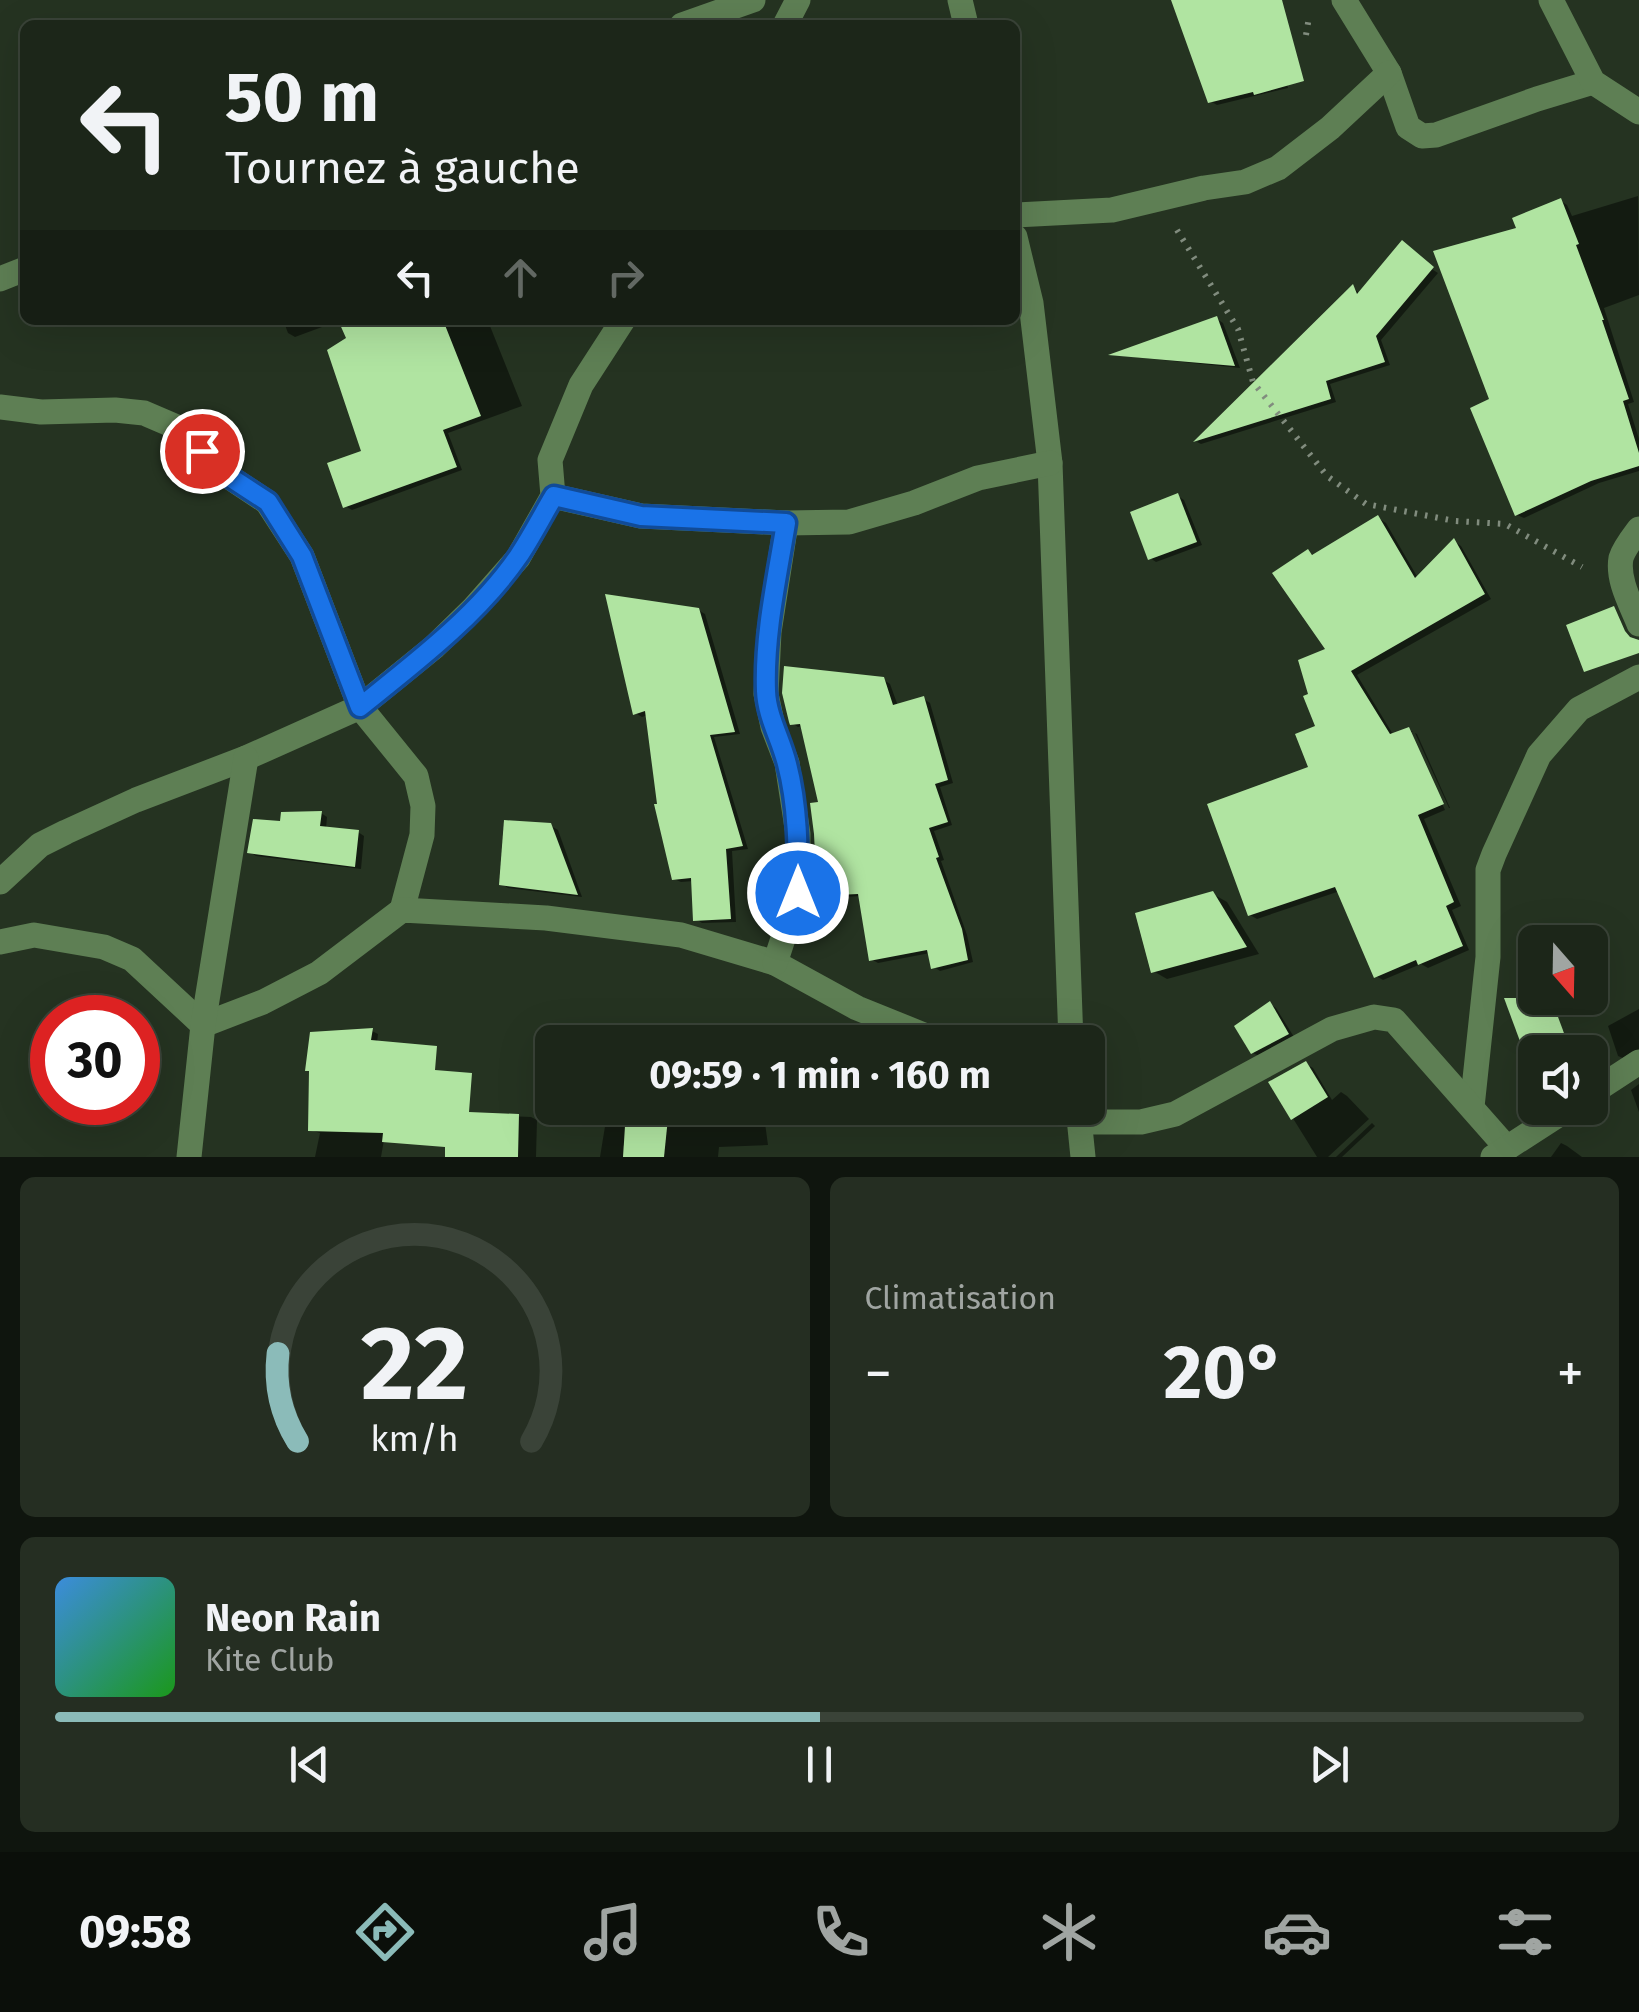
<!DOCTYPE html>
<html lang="fr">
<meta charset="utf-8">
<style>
body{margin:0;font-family:"Fira Sans",sans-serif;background:#252e22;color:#f1f3f6;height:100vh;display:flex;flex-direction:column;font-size:38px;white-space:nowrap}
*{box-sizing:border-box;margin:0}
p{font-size:32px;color:#a0a5a2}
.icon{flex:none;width:55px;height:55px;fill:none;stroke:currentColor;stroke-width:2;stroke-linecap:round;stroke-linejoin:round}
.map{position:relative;height:1157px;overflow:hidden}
.drawer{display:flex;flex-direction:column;gap:20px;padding:20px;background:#0f150e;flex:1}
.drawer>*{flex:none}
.top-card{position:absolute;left:20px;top:20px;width:1000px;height:305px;border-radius:15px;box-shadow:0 10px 40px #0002,0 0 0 2px #3a4338;background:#1c2619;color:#f1f3f6;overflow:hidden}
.needle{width:65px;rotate:160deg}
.controls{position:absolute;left:1518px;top:925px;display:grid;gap:20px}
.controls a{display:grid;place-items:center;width:90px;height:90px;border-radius:15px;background:#1c2619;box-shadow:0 10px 40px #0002,0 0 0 2px #3a4338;font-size:50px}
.speed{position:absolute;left:30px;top:995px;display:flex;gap:20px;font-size:50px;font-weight:700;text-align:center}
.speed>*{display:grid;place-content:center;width:130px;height:130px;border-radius:50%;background:#1c2619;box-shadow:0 10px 40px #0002,0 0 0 2px #3a4338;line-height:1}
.speed .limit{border:15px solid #d22;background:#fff;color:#111}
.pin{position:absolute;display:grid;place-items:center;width:85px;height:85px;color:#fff;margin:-42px;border:5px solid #fff;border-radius:50%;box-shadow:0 2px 10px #0007}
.me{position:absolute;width:110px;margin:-55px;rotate:0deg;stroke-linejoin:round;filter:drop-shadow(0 0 8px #0008)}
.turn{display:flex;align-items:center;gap:35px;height:210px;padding:0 40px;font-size:45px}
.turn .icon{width:130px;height:130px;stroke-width:2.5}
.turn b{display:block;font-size:70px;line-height:85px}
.lanes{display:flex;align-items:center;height:95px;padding:0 40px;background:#0003;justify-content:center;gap:50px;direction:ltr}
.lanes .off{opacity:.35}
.big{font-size:75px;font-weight:700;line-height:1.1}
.drawer .card{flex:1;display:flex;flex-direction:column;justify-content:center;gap:15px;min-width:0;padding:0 35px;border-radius:15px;background:#252e22}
.drawer .dial{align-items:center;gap:0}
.dial svg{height:260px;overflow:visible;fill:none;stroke:#3a4338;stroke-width:7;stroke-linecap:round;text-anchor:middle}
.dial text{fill:#f1f3f6;stroke:none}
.song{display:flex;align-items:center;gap:30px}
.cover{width:120px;height:120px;border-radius:15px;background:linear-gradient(135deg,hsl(210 70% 55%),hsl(120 70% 35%))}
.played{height:10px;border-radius:5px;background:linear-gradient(90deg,#8bbbb9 50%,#3a4338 50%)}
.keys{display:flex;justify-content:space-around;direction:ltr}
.heat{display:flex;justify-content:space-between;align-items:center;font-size:55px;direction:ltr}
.drawer .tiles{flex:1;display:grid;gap:20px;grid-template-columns:1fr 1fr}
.card:last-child{grid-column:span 2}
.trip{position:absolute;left:535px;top:1025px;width:570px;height:100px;border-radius:15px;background:#1c2619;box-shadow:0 10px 40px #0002,0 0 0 2px #3a4338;font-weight:700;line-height:100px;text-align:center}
.menu{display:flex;height:160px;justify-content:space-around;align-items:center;background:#0b0f0a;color:#a0a5a2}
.menu .icon{width:70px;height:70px}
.menu .selected{color:#8bbbb9}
.menu b{font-size:45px;color:#f1f3f6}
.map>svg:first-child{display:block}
.shadow{fill:#0007}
.building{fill:#b0e4a1}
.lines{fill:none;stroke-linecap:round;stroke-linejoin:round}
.path{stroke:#818c7e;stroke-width:6;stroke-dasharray:2.5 8;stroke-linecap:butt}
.minor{stroke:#5e7f54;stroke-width:25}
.route-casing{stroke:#114b97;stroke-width:25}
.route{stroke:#1a73e8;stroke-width:18}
</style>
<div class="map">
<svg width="1639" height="1157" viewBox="0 0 1639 1157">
<rect width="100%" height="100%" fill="#253321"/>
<!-- shadow -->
<g class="shadow">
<polygon points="1173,0 1269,0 1288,88 1217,105 1210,101"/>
<polygon points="1638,196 1639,295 1604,308 1634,402 1628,404 1639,439 1639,471 1599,483 1524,518 1517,515 1492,401 1519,230 1561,201 1567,205 1572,216"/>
<polygon points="1422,263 1438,273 1381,340 1390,365 1330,384 1336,402 1201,444 1197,442 1353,287 1360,294"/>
<polygon points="1217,319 1223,323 1240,368 1114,355"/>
<polygon points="283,320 490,320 488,321 522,406 448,433 462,470 352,510 345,506 364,452 350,339 341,320 295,337 288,333"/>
<polygon points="1178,496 1184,500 1202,545 1156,562 1150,558"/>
<polygon points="1378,518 1386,523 1418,578 1454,541 1461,546 1491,599 1357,675 1394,736 1409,730 1413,732 1409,732 1445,810 1424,819 1461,906 1452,910 1469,950 1428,968 1421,964 1383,980 1376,976 1340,891 1257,919 1250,915 1311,769 1318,727 1311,696 1329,650 1308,552 1315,556"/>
<polygon points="698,610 705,614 740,734 714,737 748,849 732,851 736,922 702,923 696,919 694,881 681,882 674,879 660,806 648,715 642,717 635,713"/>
<polygon points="884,680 890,684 898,706 924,699 930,703 953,783 940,787 952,825 934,831 944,860 941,861 967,935 973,962 940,971 934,967 930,953 878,963 871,959 861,896 825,898 819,895 821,804 803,726 798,727 792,723"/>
<polygon points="1415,733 1417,734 1450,808 1449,808"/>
<polygon points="321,813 327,817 326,829 358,832 364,836 361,869 256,856 250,852 282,824"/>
<polygon points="551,826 558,830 582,897 508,888 502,884"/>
<polygon points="1213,894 1227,902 1259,954 1167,979 1153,971"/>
<polygon points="1270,1004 1276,1008 1294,1037 1259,1056 1253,1053"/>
<polygon points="1639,1009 1639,1051 1625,1059 1618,1056 1608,1026"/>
<polygon points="372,1031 378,1034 377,1043 400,1048 381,1157 315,1157 320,1133 310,1130"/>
<polygon points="1306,1064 1313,1068 1332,1100 1341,1092 1347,1096 1369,1119 1328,1157 1317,1157 1271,1083"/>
<polygon points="1639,1084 1639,1112 1631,1090"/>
<polygon points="608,1108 763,1108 768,1145 719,1147 718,1157 600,1157"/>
<polygon points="449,1113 531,1117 537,1120 536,1157 447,1157"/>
<polygon points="1372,1123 1375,1126 1342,1157 1336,1157"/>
<polygon points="1561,1143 1567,1146 1582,1157 1551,1157"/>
</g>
<!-- building -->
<g class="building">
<polygon points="1171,0 1282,0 1304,81 1254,95 1253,92 1208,103"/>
<polygon points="1561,198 1579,244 1576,245 1604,320 1602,320 1629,399 1623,401 1639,453 1639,466 1591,481 1515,516 1470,408 1489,399 1433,251 1516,228 1512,218"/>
<polygon points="1402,240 1434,267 1376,336 1385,362 1326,381 1331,399 1193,442 1353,284 1357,294"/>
<polygon points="1217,316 1235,366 1108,355"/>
<polygon points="338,320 443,320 481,416 443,430 457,467 343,508 327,463 361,451 327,350 346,338"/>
<polygon points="1178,493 1197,542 1148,560 1130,512"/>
<polygon points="1378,515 1415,578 1454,538 1485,594 1351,671 1390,734 1409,727 1444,804 1418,815 1454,902 1446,906 1463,946 1418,965 1416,960 1374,978 1335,887 1248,916 1207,804 1308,767 1295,734 1315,726 1303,696 1308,694 1298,660 1325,649 1272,573 1308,549 1312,555"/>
<polygon points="605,594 699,608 735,732 710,735 743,846 726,849 731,919 693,921 691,878 672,880 654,804 657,804 645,711 633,715"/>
<polygon points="1614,606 1625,631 1630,637 1639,640 1639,653 1584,672 1566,625"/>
<polygon points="784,666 884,677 893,705 924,696 948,780 935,784 948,822 929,828 939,857 936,858 962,929 968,960 931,969 927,950 869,961 858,894 817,896 814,834 810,803 818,802 800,724 790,725 789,722 782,693"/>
<polygon points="322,811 320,826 359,830 355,867 247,853 253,819 280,821 281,812"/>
<polygon points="504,820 551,823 578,895 499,885"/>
<polygon points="1213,891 1247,947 1151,973 1135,913"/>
<polygon points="1504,998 1551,998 1571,1052 1524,1052"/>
<polygon points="1270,1001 1289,1034 1251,1054 1234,1026"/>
<polygon points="373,1028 371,1040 437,1046 435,1070 472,1073 469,1112 519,1114 518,1157 445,1157 445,1147 382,1142 383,1133 308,1131 309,1071 305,1071 310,1032"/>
<polygon points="1306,1061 1328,1097 1291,1120 1268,1082"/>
<polygon points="626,1111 668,1118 664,1157 623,1157"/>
</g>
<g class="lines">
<!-- path -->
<g class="path">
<polyline points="1306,35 1309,17"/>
<polyline points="1177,230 1238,329 1253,382 1327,476 1366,504 1455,521 1505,524 1582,567"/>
</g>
<!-- minor -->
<g class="minor">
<polyline points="960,0 966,25"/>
<polyline points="1344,0 1389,73 1408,127 1422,136 1436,135 1537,99 1593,82"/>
<polyline points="1551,0 1593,82 1639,112"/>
<polyline points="682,25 753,0"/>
<polyline points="785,25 798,0"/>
<polyline points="1015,215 1112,210 1204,188 1245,182 1278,168 1330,128 1389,73"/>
<polyline points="1015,237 1031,303 1050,463 1071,1042"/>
<polyline points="0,279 25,269"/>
<polyline points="0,407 41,412 115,410 144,413 179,428 225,474 267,502 302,556 360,707 416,776 423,806 422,835 402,910"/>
<polyline points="553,496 641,516 786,523 849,522 914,503 978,478 1050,463"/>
<path d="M1639,529C1633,537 1624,548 1621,558C1617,580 1631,604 1639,624"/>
<polyline points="0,882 40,845 66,832 136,800 246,758 360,707 434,647 473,609 518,558 553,496 550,460 581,385 623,320"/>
<polyline points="0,942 34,935 104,947 132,959 203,1025 263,1002 319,973 402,910 546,918 681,935 775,963 857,1008 941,1042"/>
<polyline points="775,963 798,893 798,834 787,763 773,727 766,694 769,632 786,523"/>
<polyline points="1590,1094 1639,1062"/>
<polyline points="1472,1107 1488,957 1488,870 1494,854 1539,755 1579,709 1639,677"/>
<polyline points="1078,1108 1083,1157"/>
<polyline points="1080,1122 1141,1122 1175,1114 1332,1029 1374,1017 1394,1020 1507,1148"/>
<polyline points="189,1157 203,1025 246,758"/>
<polyline points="1493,1157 1569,1108"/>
</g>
</g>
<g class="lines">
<defs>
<path id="route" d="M202,451L225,474L268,502L302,556L360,707C415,663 478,615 518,557C531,538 542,516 554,496L641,516L786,523C777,578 764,635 766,691C767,717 781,739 787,764C798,806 798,850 798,893"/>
</defs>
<!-- route casing -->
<use href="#route" class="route-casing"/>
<!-- route -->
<use href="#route" class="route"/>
</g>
</svg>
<div class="controls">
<a><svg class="needle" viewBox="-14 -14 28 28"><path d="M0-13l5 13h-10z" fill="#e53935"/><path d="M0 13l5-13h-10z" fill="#a0a5a2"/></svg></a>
<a><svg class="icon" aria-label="sound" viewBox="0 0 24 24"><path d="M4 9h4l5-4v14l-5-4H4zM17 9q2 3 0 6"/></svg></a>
</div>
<div class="speed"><div class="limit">30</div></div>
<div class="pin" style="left:202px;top:451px;background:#d93025"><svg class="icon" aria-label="arrive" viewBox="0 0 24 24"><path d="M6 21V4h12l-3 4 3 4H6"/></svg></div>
<svg class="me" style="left:798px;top:893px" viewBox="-20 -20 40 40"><circle r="17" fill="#1a73e8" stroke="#fff" stroke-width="3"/><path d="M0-11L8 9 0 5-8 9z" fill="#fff"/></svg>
<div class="trip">09:59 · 1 min · 160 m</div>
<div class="top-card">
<div class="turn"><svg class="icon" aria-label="left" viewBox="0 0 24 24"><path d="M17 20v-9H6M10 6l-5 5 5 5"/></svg><div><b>50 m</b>Tournez à gauche</div></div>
<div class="lanes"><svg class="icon" aria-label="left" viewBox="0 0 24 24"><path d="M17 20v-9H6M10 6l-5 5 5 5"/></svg><svg class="icon off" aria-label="ahead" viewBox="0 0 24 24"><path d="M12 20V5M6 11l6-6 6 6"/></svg><svg class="icon off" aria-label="right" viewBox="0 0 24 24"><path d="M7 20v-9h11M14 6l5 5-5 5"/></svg></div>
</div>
</div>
<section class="drawer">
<div class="tiles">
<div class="card dial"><svg viewBox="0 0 100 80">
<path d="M14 69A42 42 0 1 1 86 69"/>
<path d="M14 69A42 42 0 0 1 8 42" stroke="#8bbbb9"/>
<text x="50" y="56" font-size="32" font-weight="700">22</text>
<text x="50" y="72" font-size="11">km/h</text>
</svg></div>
<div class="card"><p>Climatisation</p>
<div class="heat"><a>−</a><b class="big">20°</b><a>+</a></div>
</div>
<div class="card">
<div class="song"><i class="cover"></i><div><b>Neon Rain</b><p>Kite Club</p></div></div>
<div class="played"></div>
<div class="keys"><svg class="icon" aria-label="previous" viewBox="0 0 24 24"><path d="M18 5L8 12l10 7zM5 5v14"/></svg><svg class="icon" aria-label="pause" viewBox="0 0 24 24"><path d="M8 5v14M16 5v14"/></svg><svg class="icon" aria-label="next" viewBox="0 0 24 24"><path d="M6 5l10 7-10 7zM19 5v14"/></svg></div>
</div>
</div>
</section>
<nav class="menu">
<b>09:58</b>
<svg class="icon selected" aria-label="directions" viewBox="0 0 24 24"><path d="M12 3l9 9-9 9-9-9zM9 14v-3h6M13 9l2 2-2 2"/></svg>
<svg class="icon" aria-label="music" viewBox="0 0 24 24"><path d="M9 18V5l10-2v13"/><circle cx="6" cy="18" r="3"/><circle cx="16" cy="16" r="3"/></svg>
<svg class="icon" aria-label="phone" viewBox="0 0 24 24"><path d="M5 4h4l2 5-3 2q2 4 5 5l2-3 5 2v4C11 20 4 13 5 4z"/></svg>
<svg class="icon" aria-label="climate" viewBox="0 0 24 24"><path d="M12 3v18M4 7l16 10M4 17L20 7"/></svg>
<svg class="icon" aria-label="car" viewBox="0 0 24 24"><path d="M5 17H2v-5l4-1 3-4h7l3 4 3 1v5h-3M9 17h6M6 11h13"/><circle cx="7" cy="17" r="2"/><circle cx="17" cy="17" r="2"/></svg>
<svg class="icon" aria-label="filters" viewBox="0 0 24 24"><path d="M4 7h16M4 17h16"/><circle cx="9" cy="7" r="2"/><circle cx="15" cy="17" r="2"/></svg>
</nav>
